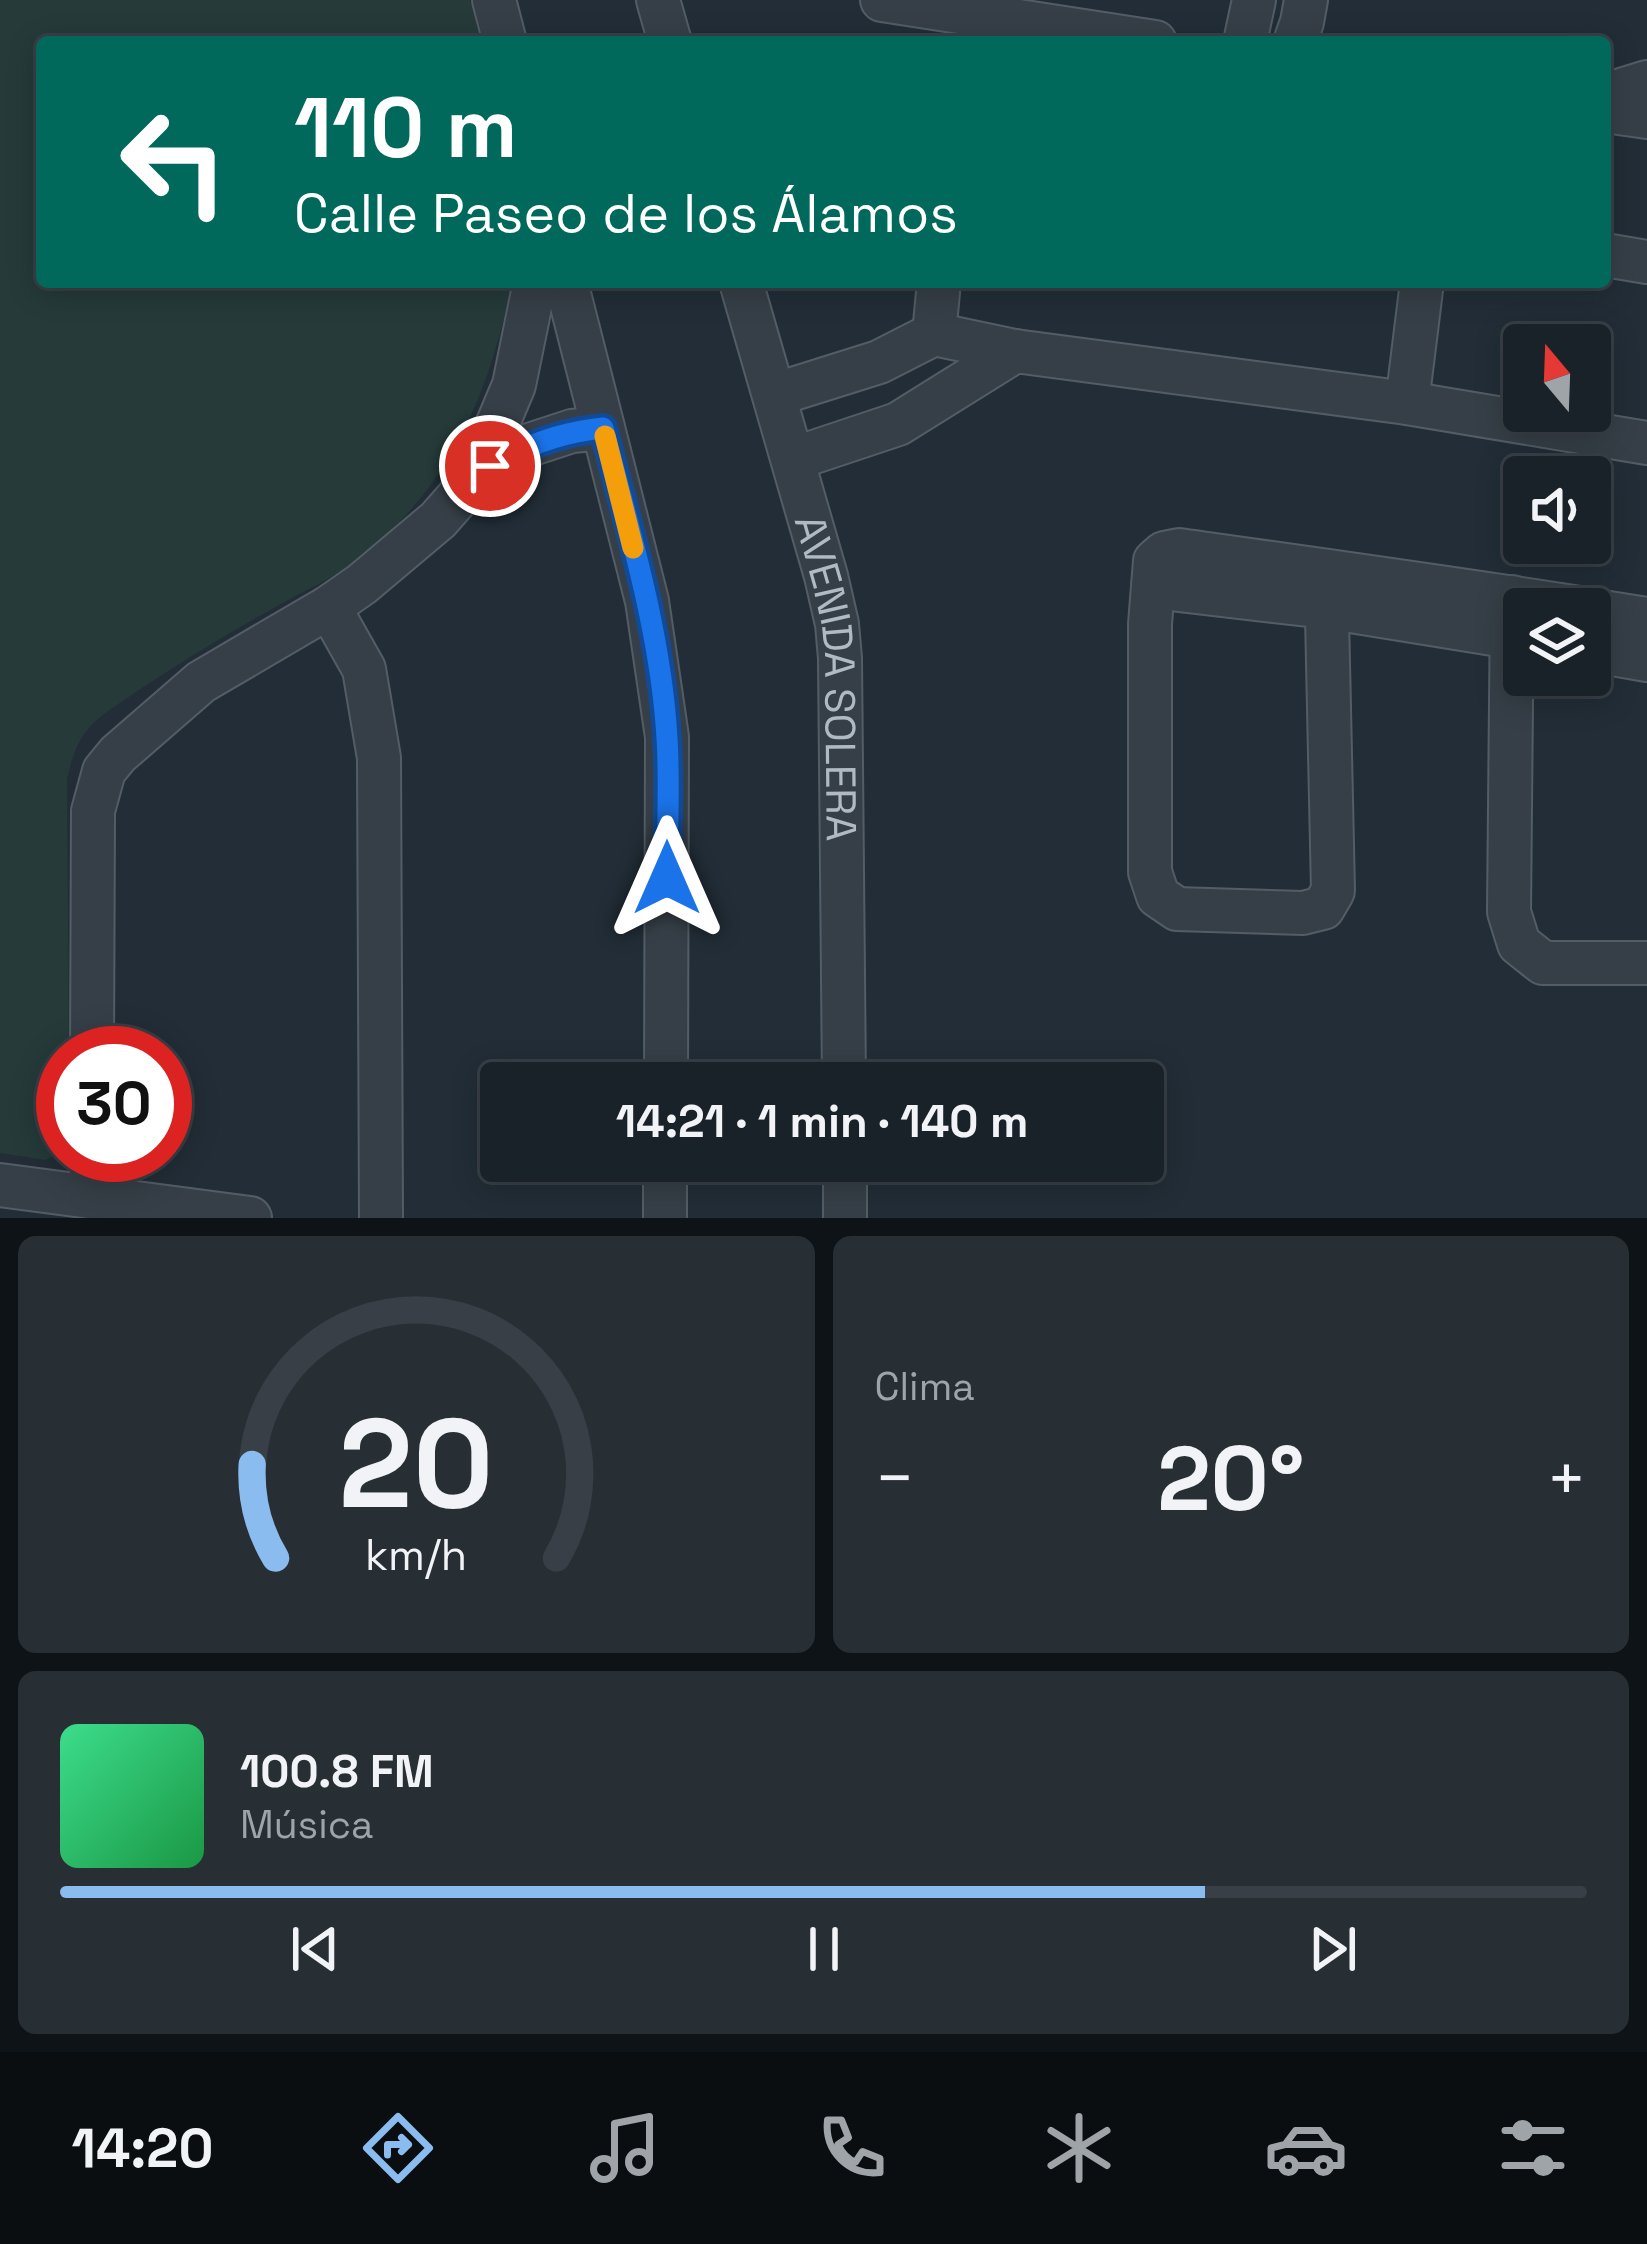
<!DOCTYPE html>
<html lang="es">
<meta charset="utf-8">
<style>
body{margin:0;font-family:"Space Grotesk",sans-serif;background:#272f35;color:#f1f3f6;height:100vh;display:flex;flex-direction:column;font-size:45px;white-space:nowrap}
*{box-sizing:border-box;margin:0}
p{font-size:39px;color:#9fa4a8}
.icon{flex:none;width:66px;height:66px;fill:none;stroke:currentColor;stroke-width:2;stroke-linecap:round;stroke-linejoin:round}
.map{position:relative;height:1218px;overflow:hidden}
.sheet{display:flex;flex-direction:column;gap:18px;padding:18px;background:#0e1317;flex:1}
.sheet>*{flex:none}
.guide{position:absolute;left:36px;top:36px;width:1575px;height:252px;border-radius:12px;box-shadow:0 6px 30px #0003,0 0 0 3px #383f46;background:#00695c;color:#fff;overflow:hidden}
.needle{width:78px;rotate:341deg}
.tools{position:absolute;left:1503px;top:324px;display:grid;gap:24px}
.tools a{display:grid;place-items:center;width:108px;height:108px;border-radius:12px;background:#1a2229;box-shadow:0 6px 30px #0003,0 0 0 3px #383f46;font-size:60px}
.speed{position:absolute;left:36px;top:1026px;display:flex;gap:24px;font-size:60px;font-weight:700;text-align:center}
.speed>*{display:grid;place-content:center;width:156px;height:156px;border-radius:50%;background:#1a2229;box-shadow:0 6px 30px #0003,0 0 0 3px #383f46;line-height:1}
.speed .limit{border:18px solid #d22;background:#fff;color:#111}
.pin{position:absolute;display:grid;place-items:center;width:102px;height:102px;color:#fff;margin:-51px;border:6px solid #fff;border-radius:50%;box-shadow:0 3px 12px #0007}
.me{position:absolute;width:132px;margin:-66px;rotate:0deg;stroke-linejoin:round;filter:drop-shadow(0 0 9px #0008)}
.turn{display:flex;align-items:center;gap:42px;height:252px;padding:0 60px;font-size:54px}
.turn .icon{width:156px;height:156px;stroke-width:2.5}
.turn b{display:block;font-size:84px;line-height:102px}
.big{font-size:90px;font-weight:800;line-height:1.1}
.sheet .widget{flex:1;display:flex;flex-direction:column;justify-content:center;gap:18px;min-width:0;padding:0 42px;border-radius:18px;background:#272f35}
.sheet .dial{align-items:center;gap:0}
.dial svg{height:312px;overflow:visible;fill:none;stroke:#383f46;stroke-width:7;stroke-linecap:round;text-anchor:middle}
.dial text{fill:#f1f3f6;stroke:none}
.song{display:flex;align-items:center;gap:36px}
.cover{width:144px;height:144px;border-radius:18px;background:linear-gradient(135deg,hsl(150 70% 55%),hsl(140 70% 35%))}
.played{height:12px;border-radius:6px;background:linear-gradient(90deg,#8abcef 75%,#383f46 75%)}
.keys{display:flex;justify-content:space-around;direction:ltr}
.heat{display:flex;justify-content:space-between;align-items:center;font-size:66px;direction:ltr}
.sheet .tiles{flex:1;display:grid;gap:18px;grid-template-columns:1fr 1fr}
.widget:last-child{grid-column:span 2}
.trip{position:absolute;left:480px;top:1062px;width:684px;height:120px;border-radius:12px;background:#1a2229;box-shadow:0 6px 30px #0003,0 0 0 3px #383f46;font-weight:800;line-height:120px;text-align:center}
.dock{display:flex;height:192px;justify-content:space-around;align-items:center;background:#0a0e10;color:#9fa4a8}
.dock .icon{width:84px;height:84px}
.dock .current{color:#8abcef}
.dock b{font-size:54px;color:#f1f3f6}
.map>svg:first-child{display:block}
.green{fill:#253a39}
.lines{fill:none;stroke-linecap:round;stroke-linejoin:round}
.minor-casing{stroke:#535d65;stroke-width:46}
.minor{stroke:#363f47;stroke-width:42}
.route-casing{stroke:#114b97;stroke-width:30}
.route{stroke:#1a73e8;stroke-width:21}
.slow{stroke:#f59e0b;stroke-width:21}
.labels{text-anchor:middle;stroke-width:12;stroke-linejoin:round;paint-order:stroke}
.street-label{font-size:42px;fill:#b0bac4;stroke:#1b242c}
</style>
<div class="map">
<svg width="1647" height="1218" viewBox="0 0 1647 1218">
<rect width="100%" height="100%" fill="#222d37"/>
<!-- green -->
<path class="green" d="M0,0H470L481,42H42V282H512C489,396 448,492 353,563C331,579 304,591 281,604C232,631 185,659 139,690C122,702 102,713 88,729C75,745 72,760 67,779L69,1053H63V1150L46,1160L0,1153Z"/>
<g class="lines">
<defs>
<g id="minor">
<polyline points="494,0 505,42"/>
<polyline points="658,0 670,42"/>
<polyline points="882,0 1155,42"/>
<polyline points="1245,42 1254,0"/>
<polyline points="1295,42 1302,22 1306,0"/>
<polyline points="1605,95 1647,82"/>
<polyline points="1605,111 1647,117"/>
<polyline points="1605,255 1647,262"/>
<polyline points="566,282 647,601 667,737 666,1083"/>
<path id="s1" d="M741,282L826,576L837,624L840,658L844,1083"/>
<polyline points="934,334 939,282"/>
<polyline points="774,395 879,362 934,334 1015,351 1407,403 1647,443"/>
<polyline points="1407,403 1422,282"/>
<polyline points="793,459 898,424 1015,351"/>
<polyline points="475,478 514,385 535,282"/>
<path d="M1326,571L1333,891L1323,908L1303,913L1177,909L1158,896L1150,872V624L1155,561L1164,553L1179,550C1314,569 1451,588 1586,609"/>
<polyline points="1153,587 1326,607 1524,639"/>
<polyline points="1512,597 1509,912 1519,944 1543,963 1647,963"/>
<polyline points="329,607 364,669 379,758 381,1218"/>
<polyline points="1590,610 1647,619"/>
<polyline points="1590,650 1647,660"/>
<polyline points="92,1053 93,811 104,771 118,754 201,682 329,607 362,584 438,520 475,478 490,466 520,448 572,431 603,428"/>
<polyline points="845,1161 845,1218"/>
<polyline points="0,1185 250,1218"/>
<polyline points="91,1197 91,1155"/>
<polyline points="665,1218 665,1161"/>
</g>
</defs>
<!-- minor casing -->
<use href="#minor" class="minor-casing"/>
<!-- minor -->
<use href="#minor" class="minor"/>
</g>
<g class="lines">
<defs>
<path id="route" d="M490,466C526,445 561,432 603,428C629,529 661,633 667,738C670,784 667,832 667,878"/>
</defs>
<!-- route casing -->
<use href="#route" class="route-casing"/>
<!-- route -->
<use href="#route" class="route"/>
<!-- slow -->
<polyline class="slow" points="605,436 633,548"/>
</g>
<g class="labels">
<!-- street labels -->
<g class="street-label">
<text dy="15" stroke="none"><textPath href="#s1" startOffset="408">AVENIDA SOLERA</textPath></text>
</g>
</g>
</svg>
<div class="tools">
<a><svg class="needle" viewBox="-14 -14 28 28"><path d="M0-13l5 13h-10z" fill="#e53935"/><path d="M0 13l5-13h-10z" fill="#9fa4a8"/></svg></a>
<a><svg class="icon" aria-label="sound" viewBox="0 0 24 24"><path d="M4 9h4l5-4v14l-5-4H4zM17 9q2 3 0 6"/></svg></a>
<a><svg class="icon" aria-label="layers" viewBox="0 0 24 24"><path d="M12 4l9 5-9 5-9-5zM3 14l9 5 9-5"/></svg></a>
</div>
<div class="speed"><div class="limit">30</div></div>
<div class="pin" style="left:490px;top:466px;background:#d93025"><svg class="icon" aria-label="arrive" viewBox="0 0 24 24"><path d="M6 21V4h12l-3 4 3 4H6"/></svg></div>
<svg class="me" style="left:667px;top:878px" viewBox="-20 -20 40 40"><path d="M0-17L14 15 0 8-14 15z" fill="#1a73e8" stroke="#fff" stroke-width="4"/></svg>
<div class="trip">14:21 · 1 min · 140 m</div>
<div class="guide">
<div class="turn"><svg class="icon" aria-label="left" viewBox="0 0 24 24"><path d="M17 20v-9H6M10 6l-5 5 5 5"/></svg><div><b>110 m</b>Calle Paseo de los Álamos</div></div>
</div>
</div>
<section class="sheet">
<div class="tiles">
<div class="widget dial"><svg viewBox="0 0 100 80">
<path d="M14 69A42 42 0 1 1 86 69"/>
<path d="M14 69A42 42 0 0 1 8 45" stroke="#8abcef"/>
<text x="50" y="56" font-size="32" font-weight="700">20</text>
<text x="50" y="72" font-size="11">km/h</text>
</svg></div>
<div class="widget"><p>Clima</p>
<div class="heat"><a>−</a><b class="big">20°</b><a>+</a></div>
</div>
<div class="widget">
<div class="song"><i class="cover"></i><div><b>100.8 FM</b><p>Música</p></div></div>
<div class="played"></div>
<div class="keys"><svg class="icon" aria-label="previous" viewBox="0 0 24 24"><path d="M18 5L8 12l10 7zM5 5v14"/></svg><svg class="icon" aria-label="pause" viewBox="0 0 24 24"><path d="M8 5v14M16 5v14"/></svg><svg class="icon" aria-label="next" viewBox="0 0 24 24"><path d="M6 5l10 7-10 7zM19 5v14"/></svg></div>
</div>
</div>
</section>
<nav class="dock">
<b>14:20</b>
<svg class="icon current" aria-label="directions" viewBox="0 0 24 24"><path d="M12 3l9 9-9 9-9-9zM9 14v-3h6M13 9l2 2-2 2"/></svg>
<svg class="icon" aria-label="music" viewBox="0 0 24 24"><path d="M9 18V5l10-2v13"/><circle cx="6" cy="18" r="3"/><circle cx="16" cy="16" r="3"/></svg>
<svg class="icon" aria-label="phone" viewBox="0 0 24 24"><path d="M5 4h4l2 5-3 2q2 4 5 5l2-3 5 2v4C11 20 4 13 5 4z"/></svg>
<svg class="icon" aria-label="climate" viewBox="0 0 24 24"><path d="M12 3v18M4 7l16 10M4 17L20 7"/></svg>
<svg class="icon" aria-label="car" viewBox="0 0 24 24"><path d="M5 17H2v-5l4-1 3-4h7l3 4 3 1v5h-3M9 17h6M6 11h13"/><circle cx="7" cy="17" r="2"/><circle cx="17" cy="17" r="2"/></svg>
<svg class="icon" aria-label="filters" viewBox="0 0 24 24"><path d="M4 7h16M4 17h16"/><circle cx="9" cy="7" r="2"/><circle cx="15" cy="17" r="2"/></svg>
</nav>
